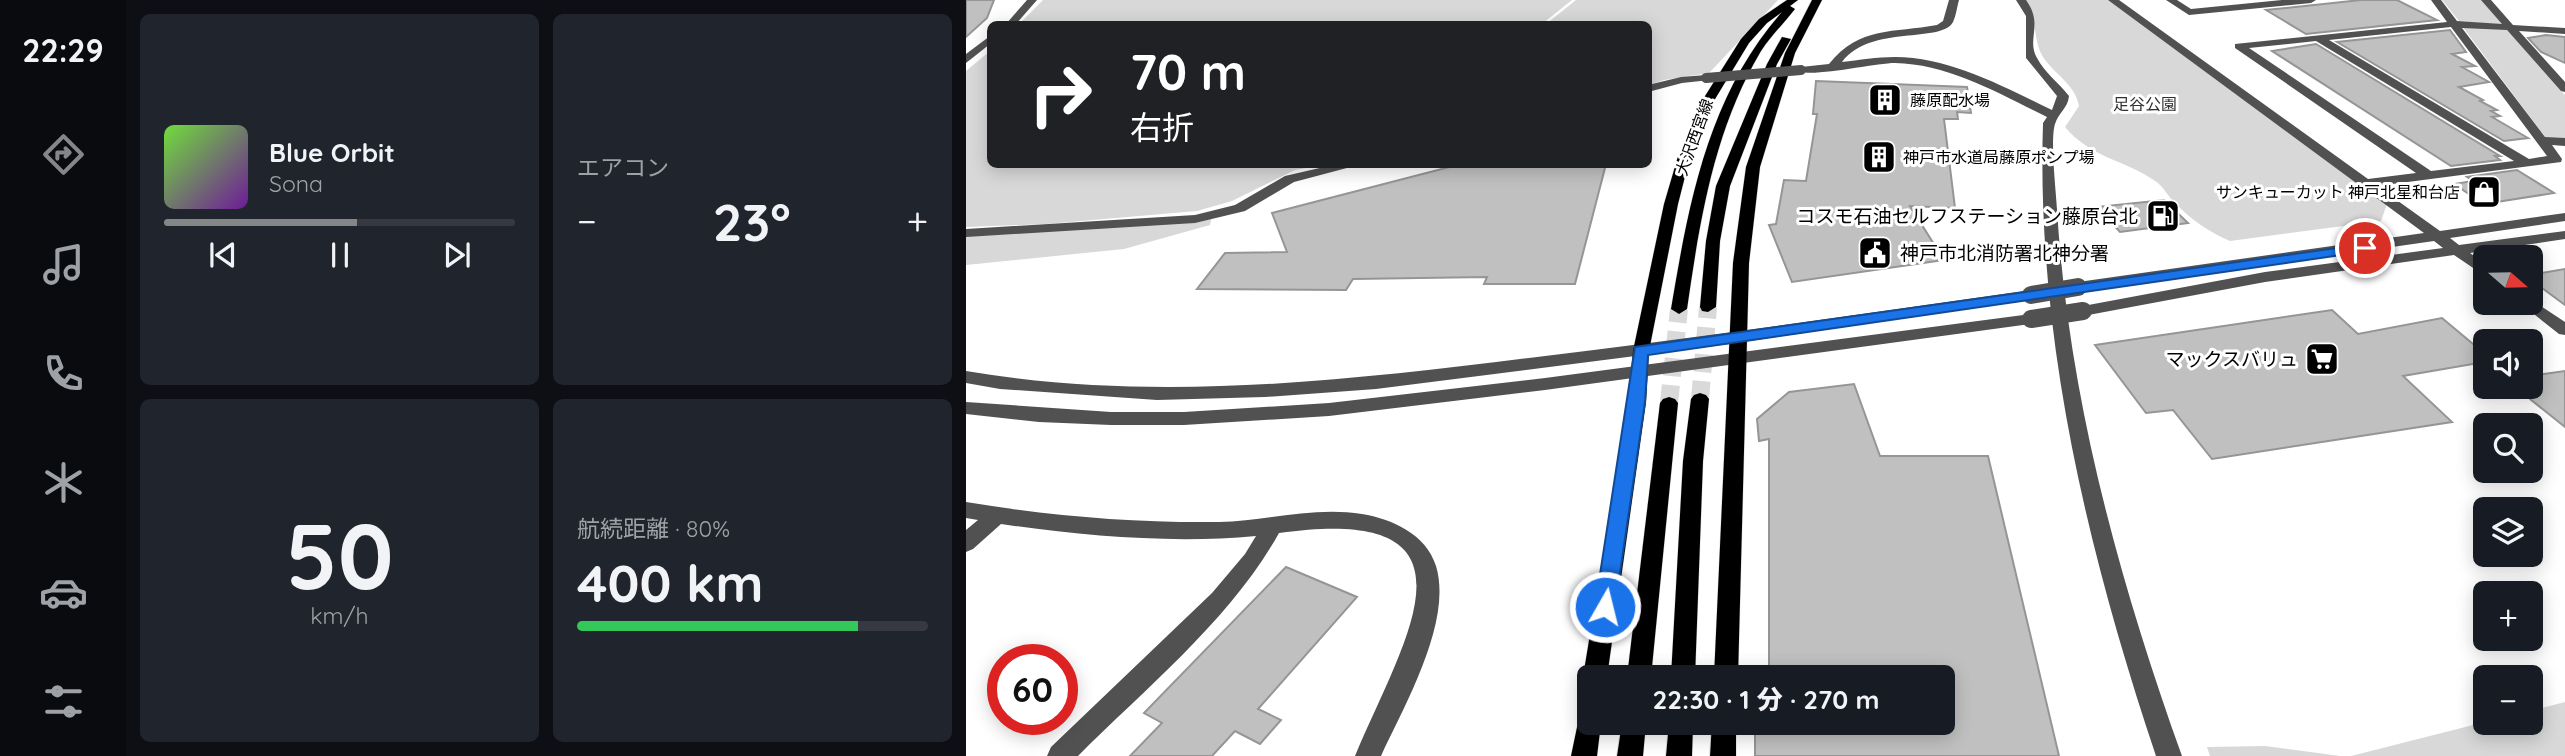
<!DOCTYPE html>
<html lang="ja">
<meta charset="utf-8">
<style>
body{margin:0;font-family:Quicksand,"Noto Sans JP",sans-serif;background:#20242c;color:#f1f3f6;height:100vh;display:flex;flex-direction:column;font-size:26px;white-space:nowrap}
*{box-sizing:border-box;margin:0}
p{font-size:23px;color:#9ea1a6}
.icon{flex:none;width:38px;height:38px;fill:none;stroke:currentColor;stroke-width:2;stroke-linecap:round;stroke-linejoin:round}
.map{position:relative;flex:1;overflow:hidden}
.details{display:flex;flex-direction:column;gap:14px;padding:14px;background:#0d0f14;width:840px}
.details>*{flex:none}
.banner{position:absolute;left:21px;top:21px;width:665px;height:147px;border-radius:10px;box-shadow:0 4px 18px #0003;background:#202124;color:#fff;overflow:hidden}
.needle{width:46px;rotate:110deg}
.tools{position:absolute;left:1507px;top:245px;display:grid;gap:14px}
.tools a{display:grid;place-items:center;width:70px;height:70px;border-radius:10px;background:#171b24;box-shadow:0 4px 18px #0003;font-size:35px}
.speed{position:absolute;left:21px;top:644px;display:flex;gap:14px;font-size:35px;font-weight:700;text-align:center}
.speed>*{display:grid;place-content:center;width:91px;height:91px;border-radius:50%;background:#171b24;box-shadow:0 4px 18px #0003;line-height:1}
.speed .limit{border:10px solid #d22;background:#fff;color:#111}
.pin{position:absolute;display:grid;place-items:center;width:60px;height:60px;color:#fff;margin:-30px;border:4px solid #fff;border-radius:50%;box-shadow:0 2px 7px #0007}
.me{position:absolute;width:77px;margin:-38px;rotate:8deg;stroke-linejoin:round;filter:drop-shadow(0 0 5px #0008)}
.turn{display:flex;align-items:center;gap:24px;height:147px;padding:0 28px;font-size:32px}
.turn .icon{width:91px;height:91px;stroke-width:2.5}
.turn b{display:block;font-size:49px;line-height:60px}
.big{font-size:52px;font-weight:800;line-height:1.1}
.details .card{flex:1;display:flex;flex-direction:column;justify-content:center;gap:10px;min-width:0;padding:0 24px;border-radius:10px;background:#20242c}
.details .dial{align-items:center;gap:0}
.dial b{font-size:91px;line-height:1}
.song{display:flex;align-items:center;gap:21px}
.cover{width:84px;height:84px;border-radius:10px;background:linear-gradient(135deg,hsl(100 70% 55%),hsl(280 70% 35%))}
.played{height:7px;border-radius:4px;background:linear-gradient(90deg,#858687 55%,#363941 55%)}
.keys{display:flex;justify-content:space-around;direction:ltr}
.heat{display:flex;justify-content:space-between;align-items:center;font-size:38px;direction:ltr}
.charge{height:10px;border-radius:5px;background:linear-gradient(90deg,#34c759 80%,#363941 0)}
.details .tiles{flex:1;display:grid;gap:14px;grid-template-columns:repeat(2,1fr)}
.trip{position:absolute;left:611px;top:665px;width:378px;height:70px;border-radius:10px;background:#171b24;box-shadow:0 4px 18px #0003;font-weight:800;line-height:70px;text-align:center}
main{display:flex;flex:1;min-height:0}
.menu{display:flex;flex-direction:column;width:126px;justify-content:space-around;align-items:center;background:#090b0e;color:#9ea1a6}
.menu .icon{width:49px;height:49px}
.menu .on{color:#858687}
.menu b{font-size:32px;color:#f1f3f6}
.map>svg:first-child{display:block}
.green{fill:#d8d8d8}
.building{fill:#c0c0c0;stroke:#959595;stroke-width:2}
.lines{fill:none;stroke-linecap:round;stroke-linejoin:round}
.major-tunnel{stroke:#d9d9d9;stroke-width:18;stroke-dasharray:18 9;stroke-linecap:butt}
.major-casing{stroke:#dbdbdb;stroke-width:1}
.minor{fill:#515151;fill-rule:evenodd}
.major{fill:#000;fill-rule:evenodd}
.minor-bridge-far2{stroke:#515151;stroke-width:10}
.minor-bridge-far1{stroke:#515151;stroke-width:14}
.minor-bridge{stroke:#515151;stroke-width:18}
.route{fill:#1a73e8;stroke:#114b97;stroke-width:2}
.labels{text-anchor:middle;stroke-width:6;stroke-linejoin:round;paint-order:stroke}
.far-poi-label{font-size:16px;fill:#000;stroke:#fff;text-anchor:start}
.far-park-label{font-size:16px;fill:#2f2f2f;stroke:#fff}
.far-street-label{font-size:16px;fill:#000;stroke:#fff}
.poi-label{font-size:19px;fill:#000;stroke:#fff;text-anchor:end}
</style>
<main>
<nav class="menu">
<b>22:29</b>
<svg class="icon on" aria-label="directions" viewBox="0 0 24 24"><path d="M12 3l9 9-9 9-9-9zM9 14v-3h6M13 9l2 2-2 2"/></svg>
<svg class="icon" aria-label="music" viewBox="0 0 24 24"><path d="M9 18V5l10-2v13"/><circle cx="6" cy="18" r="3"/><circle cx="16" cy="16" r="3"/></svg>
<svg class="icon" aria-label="phone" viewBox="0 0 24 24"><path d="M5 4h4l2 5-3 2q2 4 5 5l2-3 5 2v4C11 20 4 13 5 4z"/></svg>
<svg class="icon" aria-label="climate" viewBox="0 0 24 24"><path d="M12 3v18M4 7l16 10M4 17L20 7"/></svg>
<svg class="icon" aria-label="car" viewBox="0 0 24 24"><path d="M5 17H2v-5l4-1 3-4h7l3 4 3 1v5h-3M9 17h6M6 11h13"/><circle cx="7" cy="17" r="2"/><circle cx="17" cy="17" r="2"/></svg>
<svg class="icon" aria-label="filters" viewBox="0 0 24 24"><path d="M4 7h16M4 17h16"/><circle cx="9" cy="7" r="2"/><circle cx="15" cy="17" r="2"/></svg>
</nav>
<section class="details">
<div class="tiles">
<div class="card">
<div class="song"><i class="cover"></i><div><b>Blue Orbit</b><p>Sona</p></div></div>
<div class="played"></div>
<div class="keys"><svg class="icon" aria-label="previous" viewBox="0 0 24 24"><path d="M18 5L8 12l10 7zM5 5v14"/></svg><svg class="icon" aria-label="pause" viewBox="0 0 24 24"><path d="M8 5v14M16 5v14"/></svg><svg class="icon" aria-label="next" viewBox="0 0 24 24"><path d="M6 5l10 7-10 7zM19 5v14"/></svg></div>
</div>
<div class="card"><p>エアコン</p>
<div class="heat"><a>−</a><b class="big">23°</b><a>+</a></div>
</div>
<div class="card dial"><b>50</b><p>km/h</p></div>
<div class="card"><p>航続距離 · 80%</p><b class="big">400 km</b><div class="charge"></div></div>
</div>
</section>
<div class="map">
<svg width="1599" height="756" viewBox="0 0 1599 756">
<rect width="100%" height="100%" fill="#fff"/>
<!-- green -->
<g class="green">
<polygon points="77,0 606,0 576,24 53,24"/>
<polygon points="610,0 812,0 743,73 698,80 683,85 682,24 580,24"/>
<path d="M1056,0H1147L1422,201L1415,221L1264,241C1245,233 1224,219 1210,204C1203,198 1199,189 1192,183C1161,160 1126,159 1099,127L1113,106C1109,84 1089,75 1077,57C1065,37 1074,17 1056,0Z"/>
<polygon points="1476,0 1516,0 1538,25 1493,21"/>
<polygon points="1496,26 1540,29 1599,95 1599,139 1580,138"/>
<polygon points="24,51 24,164 357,165 329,170 266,201 231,211 80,224 0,227 0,71"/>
<polygon points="246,216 244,225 158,249 0,265 0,235"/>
<polygon points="1599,702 1599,756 1385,756 1519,722 1564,723 1565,711"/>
<polygon points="1299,746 1374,756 1244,756 1241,747"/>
</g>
<!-- building -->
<g class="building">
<polygon points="0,0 28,0 21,18 0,37"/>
<polygon points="1395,0 1431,0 1471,20 1340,34 1300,10"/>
<polygon points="1484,30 1500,52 1486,54 1509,66 1496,67 1523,82 1493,87 1517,100 1514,101 1531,110 1525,111 1534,116 1526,117 1562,138 1538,141 1371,42"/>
<polygon points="1580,35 1599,37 1599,63 1575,52 1562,38"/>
<polygon points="1350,44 1534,156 1529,156 1534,160 1485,166 1306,51"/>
<polygon points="850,81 1001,87 1005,113 991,112 992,119 978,119 989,208 944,206 978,260 826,282 803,225 810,224 818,180 840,181 851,114 847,114"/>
<polygon points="495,164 640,164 609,284 518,284 521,277 387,279 380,290 231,289 259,253 321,252 306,213"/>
<polygon points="1551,170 1588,193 1518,204 1488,184 1507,181 1501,177"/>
<polygon points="1198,200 1222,223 1154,232 1131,207"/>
<polygon points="1599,269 1599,305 1564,279 1564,275"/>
<polygon points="1366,310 1392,334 1476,318 1519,354 1519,362 1437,376 1486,422 1246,459 1207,410 1180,413 1129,345"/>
<polygon points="1599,371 1599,427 1564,399 1564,376"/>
<polygon points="888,384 914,456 1022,456 1093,756 789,756 789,723 976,723 976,677 803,677 803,439 793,441 791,419 823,392"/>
<polygon points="320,567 391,597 292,709 315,720 294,744 269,731 246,756 164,756 196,723 178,713"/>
</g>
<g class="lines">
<!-- major-tunnel -->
<g class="major-tunnel">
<polyline points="734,399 742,307"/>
<polyline points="703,403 713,309"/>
</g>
<defs>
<g id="major">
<path d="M821,0H832L824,6L829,9C818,23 805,36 795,51C748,130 734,219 721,309L713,314L705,309C723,202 742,96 816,12L801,23L783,43L746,104L725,153L712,204L683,351L680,402L641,677H623V686L617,677L662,402L667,351L698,204L713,153L734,104L775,39L793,19Z"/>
<polygon points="846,0 856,0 829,53 794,167 783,263 772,677 748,677 767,263 780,167 819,53"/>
<polygon points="816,37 825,39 811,64 764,186 754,241 750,307 742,312 736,311 734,307 740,241 750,186 801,64"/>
<polygon points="734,393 740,395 743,399 737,461 729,677 705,677 717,461 725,399 728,395"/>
<polygon points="703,397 709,399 712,403 685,677 661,677 694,403 697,399"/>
<polygon points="623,709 623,723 635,723 631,756 605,756 614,713"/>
<polygon points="656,723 680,723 677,756 651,756"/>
<polygon points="703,723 727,723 726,756 700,756"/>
<polygon points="746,723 770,723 770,756 744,756"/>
</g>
</defs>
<!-- major casing -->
<use href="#major" class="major-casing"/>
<!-- minor -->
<g class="minor">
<polygon points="61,0 71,0 50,24 40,24"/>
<path d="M983,0H993C991,7 990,16 987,22C975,44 905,24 876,62C893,60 911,57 929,57C984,57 1038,87 1086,110L1091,96L1060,58V16L1050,0H1060C1078,25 1060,39 1071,58C1078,72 1093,83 1103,96C1102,108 1092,113 1089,124C1084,140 1090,190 1091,209C1102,395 1153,581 1216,756H1190C1122,553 1070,338 1077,123L1081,117C1034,94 983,64 929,63C908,63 842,79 829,70L835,67L863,64C893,26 928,33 971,25L977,21Z"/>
<path d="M1142,0H1153L1402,179L1450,173L1269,48V44L1481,22L1465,0H1475L1491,21L1536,24L1515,0H1525L1547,25L1599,28V34L1553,31L1599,82V92L1595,91L1541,30L1496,28L1579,137L1599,138V146L1586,145L1596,159L1595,162L1411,186L1474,231L1599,213V221L1484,238L1493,245L1599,231V239L1504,253L1519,264V276L1488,255L1299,282L1117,316L1111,315L1109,311L1111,307L1117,306L1299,272L1477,248L1468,241L1112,292L1106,290L1104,287L1112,282L1458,233ZM1485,27L1581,156L1563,159L1363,40ZM1350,41L1548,161L1465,171L1283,48Z"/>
<polygon points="1200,0 1211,0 1225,9 1316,0 1350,0 1345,3 1223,15"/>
<polygon points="24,36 24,44 0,63 0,54"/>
<polygon points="740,75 744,76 744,80 716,83 682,92 682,85 715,77"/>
<polygon points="371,164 396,164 328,182 279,211 229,223 0,237 0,229 229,215 269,205 319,176"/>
<path d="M1065,290L1073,295L1071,298L763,344L410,389L299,397L191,400L34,389L0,383V371C187,403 377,381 563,358C731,338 898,314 1065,290Z"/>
<polygon points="1564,299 1599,322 1599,335 1593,334 1554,303 1564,303"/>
<polygon points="1065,314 1071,315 1073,319 1071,323 579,390 363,416 218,425 145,425 73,422 0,414 0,402 145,412 218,412 363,403 579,378"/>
<path d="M0,502C84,516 168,523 253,522C301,521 348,506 396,514C426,519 460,534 470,566C487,622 438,706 415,756H389C436,643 531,502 313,533C266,618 181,687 112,756H81L85,747L246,593L279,554L290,536C206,544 118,536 35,524L7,549L0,552V530L12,520L0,518Z"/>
</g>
<!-- major -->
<use href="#major" class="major"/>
<!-- minor-bridge-far2 -->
<polyline class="minor-bridge-far2" points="740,78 835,70"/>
<!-- minor-bridge-far1 -->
<polyline class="minor-bridge-far1" points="1105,288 1112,287"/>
<!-- minor-bridge -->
<g class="minor-bridge">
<polyline points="1065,295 1112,287"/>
<polyline points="1065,319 1117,311"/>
</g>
</g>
<!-- route -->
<polygon class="route" points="1399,244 1405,248 1403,251 682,355 679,402 649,607 646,613 639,616 632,613 629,607 669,347"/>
<!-- icons -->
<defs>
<symbol id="building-square" viewBox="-11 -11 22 22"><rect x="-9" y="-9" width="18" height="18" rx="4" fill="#000" stroke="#fff"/><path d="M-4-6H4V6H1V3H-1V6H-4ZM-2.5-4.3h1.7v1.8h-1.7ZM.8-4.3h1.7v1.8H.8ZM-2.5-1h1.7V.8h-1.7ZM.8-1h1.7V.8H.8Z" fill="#fff"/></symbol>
<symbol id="shop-square" viewBox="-11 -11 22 22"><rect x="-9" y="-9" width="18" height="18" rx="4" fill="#000" stroke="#fff"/><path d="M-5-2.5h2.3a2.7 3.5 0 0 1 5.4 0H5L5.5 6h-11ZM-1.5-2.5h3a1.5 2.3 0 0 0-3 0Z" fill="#fff"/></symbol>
<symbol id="fuel-square" viewBox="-11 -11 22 22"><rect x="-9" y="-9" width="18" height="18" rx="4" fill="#000" stroke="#fff"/><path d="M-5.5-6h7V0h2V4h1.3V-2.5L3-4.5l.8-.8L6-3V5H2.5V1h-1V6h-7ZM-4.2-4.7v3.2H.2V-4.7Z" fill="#fff"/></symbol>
<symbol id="civic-square" viewBox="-11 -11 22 22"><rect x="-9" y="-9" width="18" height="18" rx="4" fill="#000" stroke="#fff"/><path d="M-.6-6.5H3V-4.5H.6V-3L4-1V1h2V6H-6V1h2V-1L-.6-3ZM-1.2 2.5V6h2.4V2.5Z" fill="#fff"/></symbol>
<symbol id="supermarket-square" viewBox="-11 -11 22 22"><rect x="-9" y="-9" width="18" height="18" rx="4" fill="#000" stroke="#fff"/><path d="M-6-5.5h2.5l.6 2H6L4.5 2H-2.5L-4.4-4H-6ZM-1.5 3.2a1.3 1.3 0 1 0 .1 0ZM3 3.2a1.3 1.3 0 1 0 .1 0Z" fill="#fff"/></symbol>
</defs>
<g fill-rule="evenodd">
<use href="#building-square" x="900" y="81" width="38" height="38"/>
<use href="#building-square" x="894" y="138" width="38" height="38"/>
<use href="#shop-square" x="1499" y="173" width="38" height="38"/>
<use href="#fuel-square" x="1178" y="197" width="38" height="38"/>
<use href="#civic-square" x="890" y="234" width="38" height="38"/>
<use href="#supermarket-square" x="1337" y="340" width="38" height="38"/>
</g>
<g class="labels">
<!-- far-poi labels -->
<g class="far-poi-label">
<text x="944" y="106">藤原配水場</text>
<text x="937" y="163">神戸市水道局藤原ポンプ場</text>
<text x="1494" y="198" text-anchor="end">サンキューカット 神戸北星和台店</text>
</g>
<!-- far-park labels -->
<g class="far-park-label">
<text x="1179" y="110">足谷公園</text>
</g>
<!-- far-street labels -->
<g class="far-street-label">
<text transform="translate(728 137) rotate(-70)" y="6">大沢西宮線</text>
</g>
<!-- poi labels -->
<g class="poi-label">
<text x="1172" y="223">コスモ石油セルフステーション藤原台北</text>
<text x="934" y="260" text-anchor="start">神戸市北消防署北神分署</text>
<text x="1332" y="366">マックスバリュ</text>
</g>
</g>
</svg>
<div class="tools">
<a><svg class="needle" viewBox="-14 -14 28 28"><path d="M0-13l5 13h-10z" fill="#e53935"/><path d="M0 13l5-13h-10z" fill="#9ea1a6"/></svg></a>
<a><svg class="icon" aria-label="sound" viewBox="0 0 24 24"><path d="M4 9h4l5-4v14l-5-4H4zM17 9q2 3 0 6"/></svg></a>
<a><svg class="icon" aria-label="search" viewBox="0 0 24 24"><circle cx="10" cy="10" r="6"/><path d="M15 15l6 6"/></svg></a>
<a><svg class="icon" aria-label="layers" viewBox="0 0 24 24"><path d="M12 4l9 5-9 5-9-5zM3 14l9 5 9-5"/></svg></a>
<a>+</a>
<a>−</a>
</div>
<div class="speed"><div class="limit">60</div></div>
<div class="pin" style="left:1399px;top:248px;background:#d93025"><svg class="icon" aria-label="arrive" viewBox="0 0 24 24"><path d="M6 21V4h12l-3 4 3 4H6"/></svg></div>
<svg class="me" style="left:639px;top:607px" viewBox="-20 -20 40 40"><circle r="17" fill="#1a73e8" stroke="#fff" stroke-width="3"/><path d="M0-11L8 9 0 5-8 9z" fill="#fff"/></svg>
<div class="trip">22:30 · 1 分 · 270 m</div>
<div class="banner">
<div class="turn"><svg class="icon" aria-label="right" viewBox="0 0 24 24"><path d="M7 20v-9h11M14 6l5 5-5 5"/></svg><div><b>70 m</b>右折</div></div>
</div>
</div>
</main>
